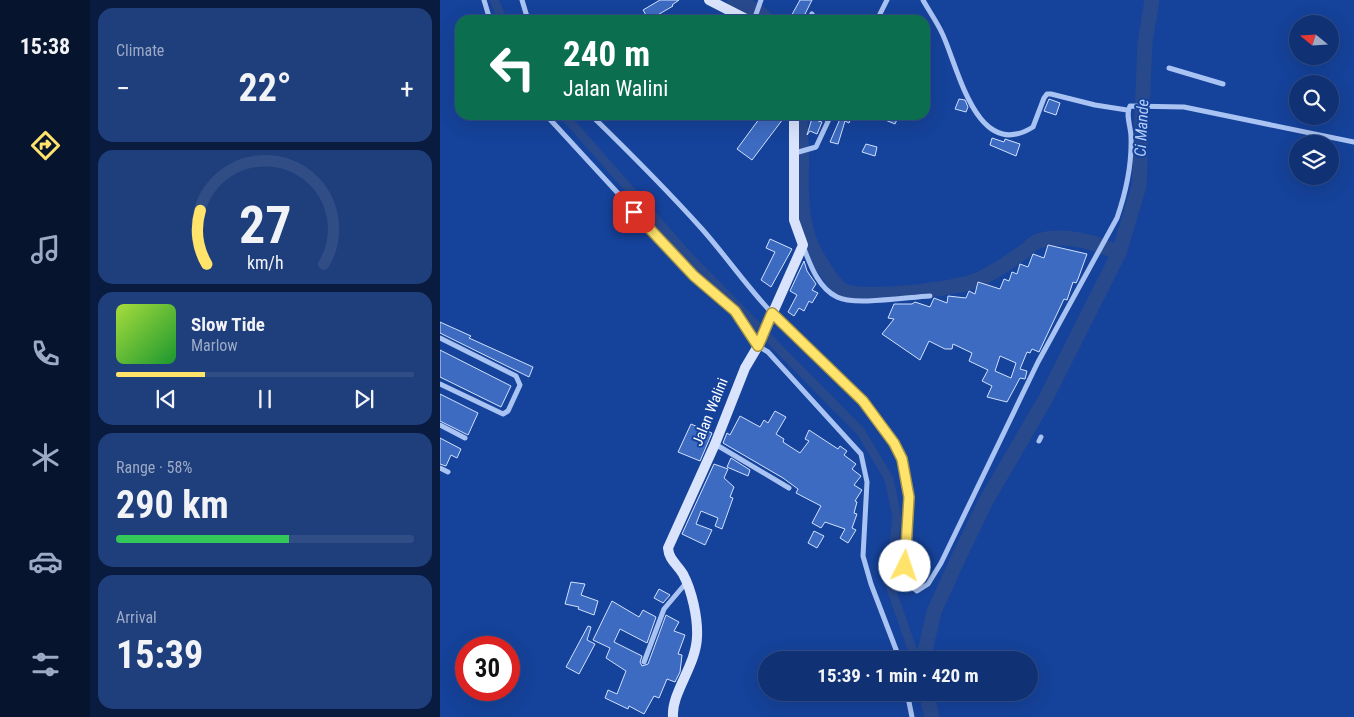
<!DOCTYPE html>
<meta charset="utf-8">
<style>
body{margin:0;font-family:"Roboto Condensed",sans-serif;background:#1e3e7c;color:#f1f3f6;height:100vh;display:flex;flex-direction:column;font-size:19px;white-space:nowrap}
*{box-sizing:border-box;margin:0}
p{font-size:16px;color:#9caac5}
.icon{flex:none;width:28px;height:28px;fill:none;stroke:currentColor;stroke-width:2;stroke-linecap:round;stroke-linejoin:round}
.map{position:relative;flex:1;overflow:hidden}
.details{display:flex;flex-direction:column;gap:8px;padding:8px;background:#091c40;width:350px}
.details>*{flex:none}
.banner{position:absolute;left:15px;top:15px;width:475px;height:105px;border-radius:15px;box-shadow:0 5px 20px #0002,0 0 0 1px #304d86;background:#0b6e4f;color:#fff;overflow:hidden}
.needle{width:32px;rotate:288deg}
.controls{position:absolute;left:849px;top:15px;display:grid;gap:10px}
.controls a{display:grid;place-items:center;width:50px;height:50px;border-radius:50%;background:#103274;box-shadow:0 5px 20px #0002,0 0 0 1px #304d86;font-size:25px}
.speed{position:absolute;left:15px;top:636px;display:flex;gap:10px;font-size:25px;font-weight:700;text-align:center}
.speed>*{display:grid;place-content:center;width:65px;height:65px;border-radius:50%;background:#103274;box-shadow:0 5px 20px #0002,0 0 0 1px #304d86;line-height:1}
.speed .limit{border:8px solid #d22;background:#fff;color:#111}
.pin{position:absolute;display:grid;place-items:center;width:42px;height:42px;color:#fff;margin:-21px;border-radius:10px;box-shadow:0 2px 8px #0006}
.me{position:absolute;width:55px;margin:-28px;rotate:4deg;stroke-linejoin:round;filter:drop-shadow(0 0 4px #0008)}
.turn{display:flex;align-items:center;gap:18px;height:105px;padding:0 25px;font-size:22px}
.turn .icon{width:65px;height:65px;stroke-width:2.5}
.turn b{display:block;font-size:35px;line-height:42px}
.big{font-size:38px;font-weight:700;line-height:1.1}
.details .widget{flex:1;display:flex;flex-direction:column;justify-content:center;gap:8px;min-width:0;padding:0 18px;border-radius:15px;background:#1e3e7c}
.details .dial{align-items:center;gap:0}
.dial svg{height:130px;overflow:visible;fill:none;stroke:#304d86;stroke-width:7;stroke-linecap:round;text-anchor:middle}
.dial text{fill:#f1f3f6;stroke:none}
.song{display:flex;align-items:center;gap:15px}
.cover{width:60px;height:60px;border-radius:8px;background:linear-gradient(135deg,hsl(80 70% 55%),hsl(130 70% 35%))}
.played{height:5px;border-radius:2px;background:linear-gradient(90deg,#ffe36b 30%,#304d86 30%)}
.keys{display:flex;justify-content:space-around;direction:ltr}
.heat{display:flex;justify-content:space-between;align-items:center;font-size:28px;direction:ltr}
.charge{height:8px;border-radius:4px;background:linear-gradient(90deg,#34c759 58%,#304d86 0)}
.trip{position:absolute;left:318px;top:651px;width:280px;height:50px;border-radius:25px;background:#103274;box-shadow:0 5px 20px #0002,0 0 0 1px #304d86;font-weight:700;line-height:50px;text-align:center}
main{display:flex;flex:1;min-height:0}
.tabs{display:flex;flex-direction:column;width:90px;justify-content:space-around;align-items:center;background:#06142e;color:#9caac5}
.tabs .icon{width:35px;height:35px}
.tabs .on{color:#ffe36b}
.tabs b{font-size:22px;color:#f1f3f6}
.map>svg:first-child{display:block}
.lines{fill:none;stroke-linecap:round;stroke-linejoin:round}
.canal{stroke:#28498c;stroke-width:9}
.river{stroke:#28498c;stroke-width:15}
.building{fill:#3d6bc1;stroke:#d1e1fd;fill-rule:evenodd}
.street{stroke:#a9c3f3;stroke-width:5}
.secondary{stroke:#d9e4fc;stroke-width:10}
.route-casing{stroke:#a69446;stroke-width:12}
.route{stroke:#ffe36b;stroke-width:9}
.labels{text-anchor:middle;stroke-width:4;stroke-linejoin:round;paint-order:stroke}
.street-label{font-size:15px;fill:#fff;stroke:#15429a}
.water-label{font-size:16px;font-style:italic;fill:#b6cef9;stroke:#15429a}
</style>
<main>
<nav class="tabs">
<b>15:38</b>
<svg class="icon on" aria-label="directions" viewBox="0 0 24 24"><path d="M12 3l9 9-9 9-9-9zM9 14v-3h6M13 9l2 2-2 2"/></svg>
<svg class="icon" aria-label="music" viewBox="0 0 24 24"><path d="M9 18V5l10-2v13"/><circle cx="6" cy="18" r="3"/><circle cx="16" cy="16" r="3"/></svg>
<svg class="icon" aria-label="phone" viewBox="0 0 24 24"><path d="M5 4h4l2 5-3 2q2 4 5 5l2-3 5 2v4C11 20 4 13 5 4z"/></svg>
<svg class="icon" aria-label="climate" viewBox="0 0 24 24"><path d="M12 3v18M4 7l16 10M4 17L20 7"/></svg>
<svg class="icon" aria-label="car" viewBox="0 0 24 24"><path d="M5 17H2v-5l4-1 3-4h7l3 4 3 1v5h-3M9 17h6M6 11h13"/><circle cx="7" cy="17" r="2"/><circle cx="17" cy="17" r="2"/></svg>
<svg class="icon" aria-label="filters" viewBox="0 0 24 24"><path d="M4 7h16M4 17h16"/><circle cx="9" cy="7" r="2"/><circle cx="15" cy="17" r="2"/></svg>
</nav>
<section class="details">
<div class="widget"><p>Climate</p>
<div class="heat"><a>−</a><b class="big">22°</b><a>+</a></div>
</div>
<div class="widget dial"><svg viewBox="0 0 100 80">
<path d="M14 69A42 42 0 1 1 86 69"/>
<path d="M14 69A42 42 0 0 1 10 36" stroke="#ffe36b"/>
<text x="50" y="56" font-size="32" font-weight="700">27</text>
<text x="50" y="72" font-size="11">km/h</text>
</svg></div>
<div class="widget">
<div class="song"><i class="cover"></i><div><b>Slow Tide</b><p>Marlow</p></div></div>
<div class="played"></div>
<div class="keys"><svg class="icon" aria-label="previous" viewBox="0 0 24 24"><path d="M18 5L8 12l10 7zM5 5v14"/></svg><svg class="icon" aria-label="pause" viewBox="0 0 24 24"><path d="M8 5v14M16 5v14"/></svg><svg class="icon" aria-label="next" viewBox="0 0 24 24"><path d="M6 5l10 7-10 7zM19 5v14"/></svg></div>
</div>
<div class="widget"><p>Range · 58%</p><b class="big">290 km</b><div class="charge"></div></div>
<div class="widget"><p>Arrival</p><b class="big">15:39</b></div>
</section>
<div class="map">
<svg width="914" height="717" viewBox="0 0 914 717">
<rect width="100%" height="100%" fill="#15429a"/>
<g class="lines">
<!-- canal -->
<g class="canal">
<polyline points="54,0 63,20"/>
<polyline points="124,115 250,258 421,432 449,479 457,517 449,583 476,660"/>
</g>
<!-- river -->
<g class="river">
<polyline points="294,0 318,11 327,20"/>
<path d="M359,115C366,156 355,200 369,239C374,253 391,282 402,290C418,301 519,289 537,280C553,273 571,261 586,250C590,247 593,243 598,241C623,233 655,242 679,253L606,398L546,501L518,559L494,612L483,660"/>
<polyline points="679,253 699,186 705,43 712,0"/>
<polyline points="486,692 492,717"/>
</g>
</g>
<!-- building -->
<g class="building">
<polygon points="220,0 239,0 232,5 233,6 209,20 203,10"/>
<polygon points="360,0 372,0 362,20 349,20"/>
<polygon points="519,99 525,100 528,107 526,112 515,109"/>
<polygon points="609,99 620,103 616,115 604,111"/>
<polygon points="322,115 338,115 343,119 312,160 297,149"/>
<polygon points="373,115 383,115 378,121 382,122 377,134 370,131 367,135"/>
<polygon points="395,115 412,115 409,123 405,121 398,144 390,142 400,119 395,117"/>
<polygon points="433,115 459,115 455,124"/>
<polygon points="552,138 564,142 565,139 580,144 576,156 550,145"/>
<polygon points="426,144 437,147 435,156 422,152"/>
<polygon points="330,239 352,249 331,287 321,280 335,252 326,248"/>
<path d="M608,245L647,254L638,279L636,283L633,282L627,300L624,299L599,352L592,349L590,353L587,352L580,369L587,371L585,379L580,378L567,402L547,397L552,386L542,381L548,370L529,361L532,353L513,344L512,349H505L489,341L480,360L442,334L454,319L448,318L454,304H472L475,302L490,307L494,298L507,303L508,296L526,298L529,291L535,294L538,282L560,289L564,279L569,281L572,272L577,274L580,264L588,267L593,254L604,258ZM560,356L576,363L571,378L555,371Z"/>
<polygon points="364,261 367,271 376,284 372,290 378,293 372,303 369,301 364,311 359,308 354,316 348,312 357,295 350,291"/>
<polygon points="0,322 31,336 29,338 93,367 89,377 0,333"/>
<polygon points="0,350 71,386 61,407 0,377"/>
<polygon points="0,394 38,413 28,435 0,421"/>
<polygon points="335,411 346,417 336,434 344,439 343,442 360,453 369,441 365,439 369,430 398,449 400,446 407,451 404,455 416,464 412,469 421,476 414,485 422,490 415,501 417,502 414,513 417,514 412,528 416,530 408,543 400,538 405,529 385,522 381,528 372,523 381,506 356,493 358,489 343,478 283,443 287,433 290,435 300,416 320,427 324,420 328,423"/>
<polygon points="251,424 272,433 260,461 238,452"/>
<polygon points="0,438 21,449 17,458 11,455 6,466 0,464"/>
<polygon points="291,458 310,470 308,476 287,467"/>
<polygon points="274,464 288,469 284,478 294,487 290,497 293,498 282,529 275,526 278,518 261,511 256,524 272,530 265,545 242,534"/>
<polygon points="374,531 384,536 377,548 368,543"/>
<polygon points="131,582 145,584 141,595 158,601 154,615 138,609 139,607 125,604"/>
<polygon points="219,589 230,595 223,603 214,598"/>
<polygon points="172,601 199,617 203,610 216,617 207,643 180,629 174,642 202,656 200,662 202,666 208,664 226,615 239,622 234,631 245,635 238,654 242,655 240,672 235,682 227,679 219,698 214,696 204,714 189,706 188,709 165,698 168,690 177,694 186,671 166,658 170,648 153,640"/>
<polygon points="148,626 151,627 147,640 155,644 139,674 126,667"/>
</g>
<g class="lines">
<!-- street -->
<g class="street">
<polyline points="44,0 50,20"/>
<polyline points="82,0 88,20"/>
<path d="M483,0C489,11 497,22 502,33C518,66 536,163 593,127L604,98L607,94H611L655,105L687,110"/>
<polyline points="314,20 321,0"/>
<polyline points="368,20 372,14"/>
<polyline points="437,20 447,0"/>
<polyline points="729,68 783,84"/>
<polyline points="106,115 243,264 278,298 295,311 318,346 328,352 421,454 427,482 423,556 431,584 460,660"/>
<path d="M151,115C189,152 227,190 262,229C286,256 307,287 332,313C368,351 446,411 462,459C475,500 462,541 467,583L477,591L488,584L501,563L598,362L677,218C686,192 692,165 691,137C691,127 685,114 690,106L744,107L914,142"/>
<polyline points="355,153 376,147 391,115"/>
<path d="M363,246C370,264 378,288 397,297C414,306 468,297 490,296"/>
<polyline points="0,338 76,376 80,385 68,411 63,414 0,384"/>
<polyline points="0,425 25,438"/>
<polyline points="599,441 601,437"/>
<polyline points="275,444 349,488"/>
<polyline points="0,468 8,472"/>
<polyline points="204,662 224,609 246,583"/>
<polyline points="467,692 472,717"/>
</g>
<!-- secondary -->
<g class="secondary">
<polyline points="269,0 308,20"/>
<path d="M233,717C231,693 256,666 257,637C258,618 252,591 243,574C237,564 229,560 228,548L275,444L305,368L318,346L363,245L354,220V115"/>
</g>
</g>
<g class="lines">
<defs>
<polyline id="route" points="194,212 254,276 295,311 318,346 332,313 423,401 454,443 462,459 469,497 465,566"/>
</defs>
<!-- route casing -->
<use href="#route" class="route-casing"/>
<!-- route -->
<use href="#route" class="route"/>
</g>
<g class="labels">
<!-- street labels -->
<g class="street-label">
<text transform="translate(270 412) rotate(-68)" y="5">Jalan Walini</text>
</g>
<!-- water labels -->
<g class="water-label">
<text transform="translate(701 128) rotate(-87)" y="6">Ci Mande</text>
</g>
</g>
</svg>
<div class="controls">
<a><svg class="needle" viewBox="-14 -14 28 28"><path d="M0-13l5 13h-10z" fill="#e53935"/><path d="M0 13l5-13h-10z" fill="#9caac5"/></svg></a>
<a><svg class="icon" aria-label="search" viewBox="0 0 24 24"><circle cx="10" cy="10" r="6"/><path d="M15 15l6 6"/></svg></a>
<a><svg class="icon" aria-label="layers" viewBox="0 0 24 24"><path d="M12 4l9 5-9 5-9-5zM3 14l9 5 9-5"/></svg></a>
</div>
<div class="speed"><div class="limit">30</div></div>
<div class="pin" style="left:194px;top:212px;background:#d93025"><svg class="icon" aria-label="arrive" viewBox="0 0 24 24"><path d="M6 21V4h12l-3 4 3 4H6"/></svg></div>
<svg class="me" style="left:465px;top:566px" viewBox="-20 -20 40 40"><circle r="19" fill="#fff"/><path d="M0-13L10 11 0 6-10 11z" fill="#ffe36b"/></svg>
<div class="trip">15:39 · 1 min · 420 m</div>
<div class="banner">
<div class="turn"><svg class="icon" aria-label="left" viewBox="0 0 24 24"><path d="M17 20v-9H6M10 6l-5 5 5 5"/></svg><div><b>240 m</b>Jalan Walini</div></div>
</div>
</div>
</main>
